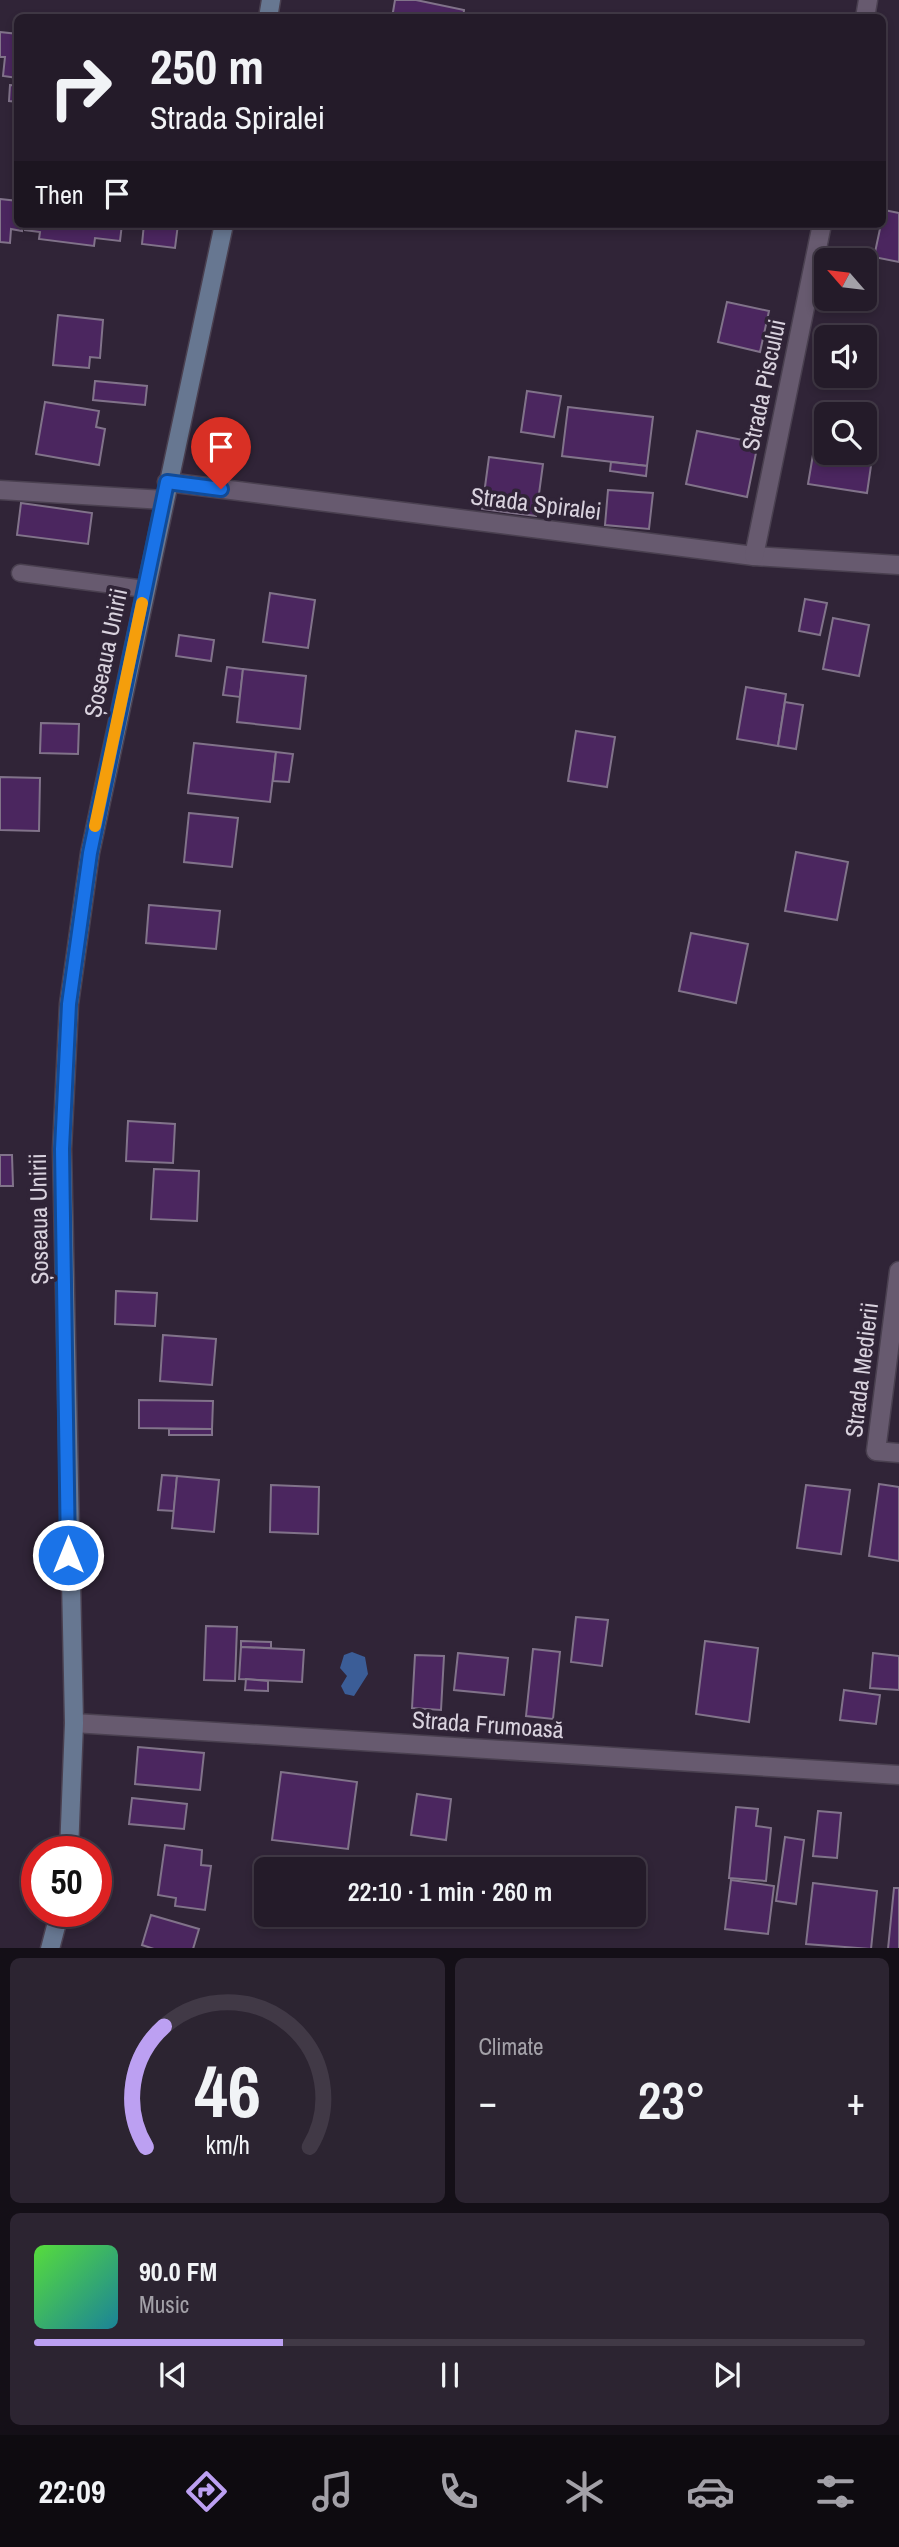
<!DOCTYPE html>
<meta charset="utf-8">
<style>
body{margin:0;font-family:"Archivo Narrow",sans-serif;background:#2c2431;color:#f1f3f6;height:100vh;display:flex;flex-direction:column;font-size:26px;white-space:nowrap}
*{box-sizing:border-box;margin:0}
p{font-size:23px;color:#a3a1a8}
.icon{flex:none;width:38px;height:38px;fill:none;stroke:currentColor;stroke-width:2;stroke-linecap:round;stroke-linejoin:round}
.map{position:relative;height:1948px;overflow:hidden}
.sheet{display:flex;flex-direction:column;gap:10px;padding:10px;background:#140f17;flex:1}
.sheet>*{flex:none}
.hud{position:absolute;left:14px;top:14px;width:872px;height:214px;border-radius:10px;box-shadow:0 4px 10px #0003,0 0 0 2px #413946;background:#241b29;color:#f1f3f6;overflow:hidden}
.needle{width:46px;rotate:298deg}
.tools{position:absolute;left:814px;top:248px;display:grid;gap:14px}
.tools a{display:grid;place-items:center;width:63px;height:63px;border-radius:10px;background:#241b29;box-shadow:0 4px 10px #0003,0 0 0 2px #413946;font-size:35px}
.speed{position:absolute;left:21px;top:1836px;display:flex;gap:14px;font-size:35px;font-weight:700;text-align:center}
.speed>*{display:grid;place-content:center;width:91px;height:91px;border-radius:50%;background:#241b29;box-shadow:0 4px 10px #0003,0 0 0 2px #413946;line-height:1}
.speed .limit{border:10px solid #d22;background:#fff;color:#111}
.pin{position:absolute;display:grid;place-items:center;width:60px;height:60px;color:#fff;margin:-72px -30px;border-radius:50% 50% 50% 0;rotate:-45deg;box-shadow:0 0 7px #0007}
.pin .icon{rotate:45deg}
.me{position:absolute;width:77px;margin:-38px;rotate:0deg;stroke-linejoin:round;filter:drop-shadow(0 0 5px #0008)}
.turn{display:flex;align-items:center;gap:24px;height:147px;padding:0 21px;font-size:32px}
.turn .icon{width:91px;height:91px;stroke-width:2.5}
.turn b{display:block;font-size:49px;line-height:60px}
.then{display:flex;align-items:center;height:66px;padding:0 21px;background:#0003;gap:14px;font-size:26px}
.big{font-size:52px;font-weight:600;line-height:1.1}
.sheet .tile{flex:1;display:flex;flex-direction:column;justify-content:center;gap:10px;min-width:0;padding:0 24px;border-radius:10px;background:#2c2431}
.sheet .dial{align-items:center;gap:0}
.dial svg{height:182px;overflow:visible;fill:none;stroke:#413946;stroke-width:7;stroke-linecap:round;text-anchor:middle}
.dial text{fill:#f1f3f6;stroke:none}
.song{display:flex;align-items:center;gap:21px}
.cover{width:84px;height:84px;border-radius:10px;background:linear-gradient(135deg,hsl(110 70% 55%),hsl(190 70% 35%))}
.played{height:7px;border-radius:4px;background:linear-gradient(90deg,#bca0f2 30%,#413946 30%)}
.keys{display:flex;justify-content:space-around;direction:ltr}
.heat{display:flex;justify-content:space-between;align-items:center;font-size:38px;direction:ltr}
.sheet .tiles{flex:1;display:grid;gap:10px;grid-template-columns:1fr 1fr}
.tile:last-child{grid-column:span 2}
.trip{position:absolute;left:254px;top:1857px;width:392px;height:70px;border-radius:10px;background:#241b29;box-shadow:0 4px 10px #0003,0 0 0 2px #413946;font-weight:600;line-height:70px;text-align:center}
.dock{display:flex;height:112px;justify-content:space-around;align-items:center;background:#0e0b10;color:#a3a1a8}
.dock .icon{width:49px;height:49px}
.dock .current{color:#bca0f2}
.dock b{font-size:32px;color:#f1f3f6}
.map>svg:first-child{display:block}
.water{fill:#3b5d97}
.building{fill:#4b265f;stroke:#81738a;stroke-width:2}
.lines{fill:none;stroke-linecap:round;stroke-linejoin:round}
.lane-casing{stroke:#4a4050;stroke-width:19}
.street-casing{stroke:#4a4050;stroke-width:21}
.secondary-casing{stroke:#4a4050;stroke-width:21}
.lane{stroke:#675a6f;stroke-width:16}
.street{stroke:#675a6f;stroke-width:18}
.secondary{stroke:#677791;stroke-width:18}
.route-casing{stroke:#114b97;stroke-width:18}
.route{stroke:#1a73e8;stroke-width:12}
.slow{stroke:#f59e0b;stroke-width:12}
.labels{text-anchor:middle;stroke-width:7;stroke-linejoin:round;paint-order:stroke}
.street-label{font-size:24px;fill:#d9d2de;stroke:#302437}
</style>
<div class="map">
<svg width="899" height="1949" viewBox="0 0 899 1949">
<rect width="100%" height="100%" fill="#302437"/>
<!-- water -->
<polygon class="water" points="352,1652 365,1657 368,1674 354,1696 345,1694 341,1686 347,1676 340,1668 344,1655"/>
<!-- building -->
<g class="building">
<polygon points="395,0 416,0 464,10 463,18 392,18"/>
<polygon points="0,32 18,34 18,78 3,76 5,57 0,57"/>
<polygon points="10,85 18,86 18,102 9,101"/>
<polygon points="0,199 18,201 18,224 22,224 22,231 11,229 10,243 0,242"/>
<polygon points="884,210 899,213 899,262 874,257"/>
<polygon points="25,224 122,224 120,241 95,238 94,246 39,239 40,232 25,230"/>
<polygon points="144,224 178,224 175,248 142,244"/>
<polygon points="727,302 769,311 760,352 718,342"/>
<polygon points="58,315 103,320 100,358 90,357 89,368 53,365"/>
<polygon points="95,381 147,386 145,405 93,400"/>
<polygon points="527,391 561,396 554,437 521,432"/>
<polygon points="45,402 99,411 96,427 105,429 99,465 36,454"/>
<polygon points="568,407 653,417 647,466 562,456"/>
<polygon points="697,431 758,443 747,497 686,484"/>
<polygon points="815,443 826,445 826,453 873,452 867,493 808,484"/>
<polygon points="489,457 543,464 536,516 482,509"/>
<polygon points="611,462 647,466 646,476 610,471"/>
<polygon points="608,490 653,493 649,529 605,525"/>
<polygon points="21,503 92,513 88,544 17,535"/>
<polygon points="270,593 315,600 308,648 263,642"/>
<polygon points="805,599 827,603 820,635 799,631"/>
<polygon points="833,618 869,625 859,676 823,669"/>
<polygon points="179,635 214,640 211,661 176,656"/>
<polygon points="227,667 243,669 240,697 223,695"/>
<polygon points="243,669 306,676 300,729 237,722"/>
<polygon points="746,687 786,694 778,746 737,739"/>
<polygon points="785,702 803,705 796,749 778,746"/>
<polygon points="41,723 79,724 78,754 40,753"/>
<polygon points="576,731 615,737 607,787 568,781"/>
<polygon points="194,743 276,752 270,802 188,793"/>
<polygon points="276,752 293,754 289,782 273,781"/>
<polygon points="0,777 40,778 39,831 0,830"/>
<polygon points="189,813 238,818 232,867 184,862"/>
<polygon points="796,852 848,862 837,920 785,911"/>
<polygon points="149,905 220,911 216,949 146,943"/>
<polygon points="691,933 748,944 736,1003 679,991"/>
<polygon points="128,1121 175,1124 173,1163 126,1161"/>
<polygon points="0,1155 12,1155 13,1186 0,1186"/>
<polygon points="154,1169 199,1171 197,1221 151,1219"/>
<polygon points="116,1291 157,1293 155,1326 115,1324"/>
<polygon points="163,1335 216,1339 212,1385 160,1381"/>
<polygon points="139,1400 213,1401 212,1429 139,1428"/>
<rect x="169" y="1429" width="43" height="6"/>
<polygon points="162,1475 177,1476 174,1511 158,1510"/>
<polygon points="177,1476 219,1480 214,1532 172,1528"/>
<polygon points="879,1484 899,1487 899,1561 869,1556"/>
<polygon points="271,1485 319,1487 318,1534 270,1532"/>
<polygon points="806,1485 850,1490 841,1554 797,1548"/>
<polygon points="576,1617 608,1620 602,1666 571,1662"/>
<polygon points="206,1626 237,1627 235,1681 204,1680"/>
<polygon points="241,1641 271,1642 271,1648 241,1647"/>
<polygon points="705,1641 758,1648 749,1722 696,1714"/>
<polygon points="241,1647 304,1650 302,1682 239,1679"/>
<polygon points="533,1649 560,1652 553,1719 526,1716"/>
<polygon points="458,1653 508,1658 504,1695 454,1690"/>
<polygon points="873,1653 899,1656 899,1690 870,1688"/>
<polygon points="415,1655 444,1656 441,1710 412,1708"/>
<polygon points="246,1679 268,1681 268,1691 245,1690"/>
<polygon points="844,1690 880,1695 876,1724 840,1720"/>
<polygon points="138,1747 204,1753 200,1790 135,1784"/>
<polygon points="281,1772 357,1782 348,1849 272,1840"/>
<polygon points="417,1794 451,1799 446,1840 411,1835"/>
<polygon points="132,1798 187,1804 184,1829 129,1824"/>
<polygon points="736,1807 758,1809 756,1826 771,1828 766,1881 729,1878"/>
<polygon points="818,1811 841,1813 837,1858 813,1856"/>
<polygon points="785,1837 804,1840 796,1904 776,1901"/>
<polygon points="165,1845 202,1850 201,1865 211,1866 205,1910 175,1906 176,1898 158,1895"/>
<polygon points="731,1880 774,1886 768,1934 725,1929"/>
<polygon points="813,1883 877,1891 871,1949 806,1944"/>
<polygon points="894,1888 899,1888 899,1949 888,1949"/>
<polygon points="151,1915 199,1929 193,1949 154,1949 142,1945"/>
</g>
<g class="lines">
<defs>
<polyline id="lane" points="20,573 145,589"/>
<g id="street">
<polyline points="865,18 868,0"/>
<polyline points="167,482 754,556 899,565"/>
<polyline points="0,490 164,500"/>
<polyline points="754,556 822,224"/>
<polyline points="899,1271 876,1451 899,1453"/>
<polyline points="74,1723 899,1775"/>
</g>
<g id="secondary">
<polyline points="268,18 271,0"/>
<polyline points="69,1852 74,1723 62,1149 69,1004 90,853 224,224"/>
<polyline points="50,1949 60,1911"/>
</g>
</defs>
<!-- lane casing -->
<use href="#lane" class="lane-casing"/>
<!-- street casing -->
<use href="#street" class="street-casing"/>
<!-- secondary casing -->
<use href="#secondary" class="secondary-casing"/>
<!-- lane -->
<use href="#lane" class="lane"/>
<!-- street -->
<use href="#street" class="street"/>
<!-- secondary -->
<use href="#secondary" class="secondary"/>
</g>
<g class="lines">
<defs>
<polyline id="route" points="68,1555 62,1149 69,1004 90,853 167,482 221,489"/>
</defs>
<!-- route casing -->
<use href="#route" class="route-casing"/>
<!-- route -->
<use href="#route" class="route"/>
<!-- slow -->
<polyline class="slow" points="95,826 142,603"/>
</g>
<g class="labels">
<!-- street labels -->
<g class="street-label">
<text transform="translate(764 385) rotate(-78)" y="8">Strada Piscului</text>
<text transform="translate(536 504) rotate(7)" y="8">Strada Spiralei</text>
<text transform="translate(106 653) rotate(-78)" y="8">Șoseaua Unirii</text>
<text transform="translate(39 1219) rotate(-91)" y="8">Șoseaua Unirii</text>
<text transform="translate(862 1370) rotate(-83)" y="8">Strada Medierii</text>
<text transform="translate(488 1725) rotate(4)" y="8">Strada Frumoasă</text>
</g>
</g>
</svg>
<div class="tools">
<a><svg class="needle" viewBox="-14 -14 28 28"><path d="M0-13l5 13h-10z" fill="#e53935"/><path d="M0 13l5-13h-10z" fill="#a3a1a8"/></svg></a>
<a><svg class="icon" aria-label="sound" viewBox="0 0 24 24"><path d="M4 9h4l5-4v14l-5-4H4zM17 9q2 3 0 6"/></svg></a>
<a><svg class="icon" aria-label="search" viewBox="0 0 24 24"><circle cx="10" cy="10" r="6"/><path d="M15 15l6 6"/></svg></a>
</div>
<div class="speed"><div class="limit">50</div></div>
<div class="pin" style="left:221px;top:489px;background:#d93025"><svg class="icon" aria-label="arrive" viewBox="0 0 24 24"><path d="M6 21V4h12l-3 4 3 4H6"/></svg></div>
<svg class="me" style="left:68px;top:1555px" viewBox="-20 -20 40 40"><circle r="17" fill="#1a73e8" stroke="#fff" stroke-width="3"/><path d="M0-11L8 9 0 5-8 9z" fill="#fff"/></svg>
<div class="trip">22:10 · 1 min · 260 m</div>
<div class="hud">
<div class="turn"><svg class="icon" aria-label="right" viewBox="0 0 24 24"><path d="M7 20v-9h11M14 6l5 5-5 5"/></svg><div><b>250 m</b>Strada Spiralei</div></div>
<div class="then">Then<svg class="icon" aria-label="arrive" viewBox="0 0 24 24"><path d="M6 21V4h12l-3 4 3 4H6"/></svg></div>
</div>
</div>
<section class="sheet">
<div class="tiles">
<div class="tile dial"><svg viewBox="0 0 100 80">
<path d="M14 69A42 42 0 1 1 86 69"/>
<path d="M14 69A42 42 0 0 1 22 16" stroke="#bca0f2"/>
<text x="50" y="56" font-size="32" font-weight="700">46</text>
<text x="50" y="72" font-size="11">km/h</text>
</svg></div>
<div class="tile"><p>Climate</p>
<div class="heat"><a>−</a><b class="big">23°</b><a>+</a></div>
</div>
<div class="tile">
<div class="song"><i class="cover"></i><div><b>90.0 FM</b><p>Music</p></div></div>
<div class="played"></div>
<div class="keys"><svg class="icon" aria-label="previous" viewBox="0 0 24 24"><path d="M18 5L8 12l10 7zM5 5v14"/></svg><svg class="icon" aria-label="pause" viewBox="0 0 24 24"><path d="M8 5v14M16 5v14"/></svg><svg class="icon" aria-label="next" viewBox="0 0 24 24"><path d="M6 5l10 7-10 7zM19 5v14"/></svg></div>
</div>
</div>
</section>
<nav class="dock">
<b>22:09</b>
<svg class="icon current" aria-label="directions" viewBox="0 0 24 24"><path d="M12 3l9 9-9 9-9-9zM9 14v-3h6M13 9l2 2-2 2"/></svg>
<svg class="icon" aria-label="music" viewBox="0 0 24 24"><path d="M9 18V5l10-2v13"/><circle cx="6" cy="18" r="3"/><circle cx="16" cy="16" r="3"/></svg>
<svg class="icon" aria-label="phone" viewBox="0 0 24 24"><path d="M5 4h4l2 5-3 2q2 4 5 5l2-3 5 2v4C11 20 4 13 5 4z"/></svg>
<svg class="icon" aria-label="climate" viewBox="0 0 24 24"><path d="M12 3v18M4 7l16 10M4 17L20 7"/></svg>
<svg class="icon" aria-label="car" viewBox="0 0 24 24"><path d="M5 17H2v-5l4-1 3-4h7l3 4 3 1v5h-3M9 17h6M6 11h13"/><circle cx="7" cy="17" r="2"/><circle cx="17" cy="17" r="2"/></svg>
<svg class="icon" aria-label="filters" viewBox="0 0 24 24"><path d="M4 7h16M4 17h16"/><circle cx="9" cy="7" r="2"/><circle cx="15" cy="17" r="2"/></svg>
</nav>
